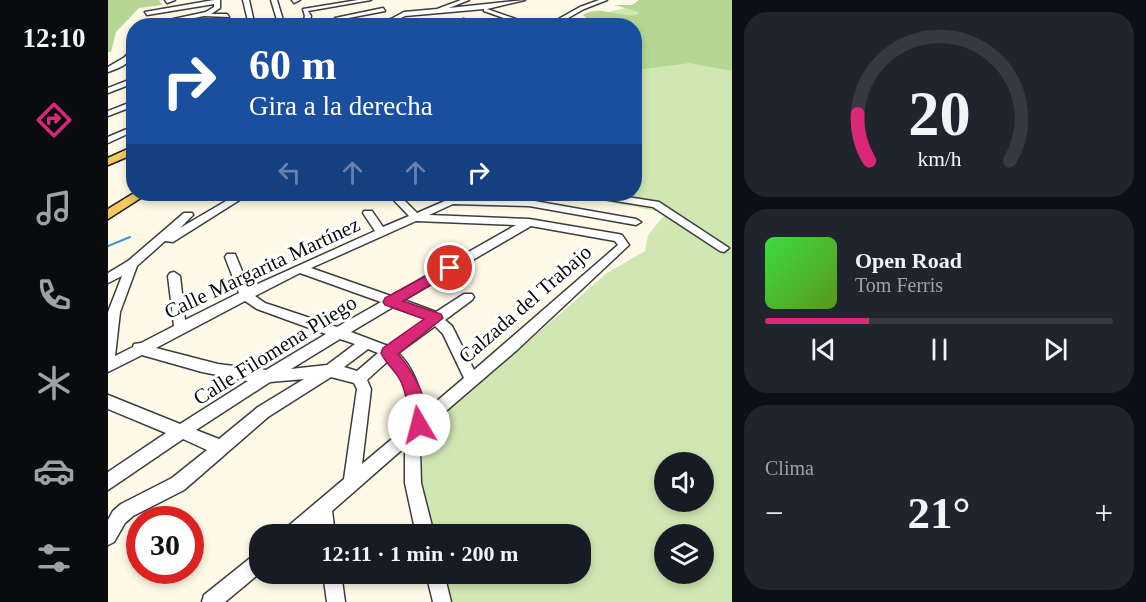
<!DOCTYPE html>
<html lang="es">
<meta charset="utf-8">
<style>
body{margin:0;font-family:Georgia,serif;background:#20242c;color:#f1f3f6;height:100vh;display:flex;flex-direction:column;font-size:22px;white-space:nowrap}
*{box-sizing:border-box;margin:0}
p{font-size:20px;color:#9ea1a6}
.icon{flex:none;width:33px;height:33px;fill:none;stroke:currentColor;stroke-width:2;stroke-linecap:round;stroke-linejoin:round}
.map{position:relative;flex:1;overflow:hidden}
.details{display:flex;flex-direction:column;gap:12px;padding:12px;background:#0d0f14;width:414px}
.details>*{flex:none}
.guide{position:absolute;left:18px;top:18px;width:516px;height:183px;border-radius:24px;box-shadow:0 3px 9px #0003;background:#1a4fa0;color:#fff;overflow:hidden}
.fabs{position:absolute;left:546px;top:452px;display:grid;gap:12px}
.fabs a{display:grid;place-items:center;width:60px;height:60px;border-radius:50%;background:#171b24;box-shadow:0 3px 9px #0003;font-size:30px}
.speed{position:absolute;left:18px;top:506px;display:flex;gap:12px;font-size:30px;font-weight:700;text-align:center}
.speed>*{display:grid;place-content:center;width:78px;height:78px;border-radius:50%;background:#171b24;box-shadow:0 3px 9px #0003;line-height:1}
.speed .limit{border:9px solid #d22;background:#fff;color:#111}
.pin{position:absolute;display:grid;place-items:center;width:51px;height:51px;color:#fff;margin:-26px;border:3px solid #fff;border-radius:50%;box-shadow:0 2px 6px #0007}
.me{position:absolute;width:66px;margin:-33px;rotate:352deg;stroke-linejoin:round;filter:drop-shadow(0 0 4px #0008)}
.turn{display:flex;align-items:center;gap:21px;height:126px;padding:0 24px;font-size:27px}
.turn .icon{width:78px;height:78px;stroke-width:2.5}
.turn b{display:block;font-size:42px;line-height:51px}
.lanes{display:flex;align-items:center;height:57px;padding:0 24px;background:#0003;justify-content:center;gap:30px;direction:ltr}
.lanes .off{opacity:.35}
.big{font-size:45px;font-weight:700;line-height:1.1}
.details .tile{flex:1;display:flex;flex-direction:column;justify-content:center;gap:9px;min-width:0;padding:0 21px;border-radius:24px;background:#20242c}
.details .dial{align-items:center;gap:0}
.dial svg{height:156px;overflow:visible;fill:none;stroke:#363941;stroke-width:7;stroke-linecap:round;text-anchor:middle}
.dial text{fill:#f1f3f6;stroke:none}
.song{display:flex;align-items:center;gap:18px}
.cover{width:72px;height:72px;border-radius:9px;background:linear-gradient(135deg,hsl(120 70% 55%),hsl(90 70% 35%))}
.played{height:6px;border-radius:3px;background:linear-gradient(90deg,#db2777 30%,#363941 30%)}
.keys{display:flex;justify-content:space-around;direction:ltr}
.heat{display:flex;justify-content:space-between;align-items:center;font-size:33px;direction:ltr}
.trip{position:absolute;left:141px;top:524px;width:342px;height:60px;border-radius:24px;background:#171b24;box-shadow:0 3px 9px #0003;font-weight:700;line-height:60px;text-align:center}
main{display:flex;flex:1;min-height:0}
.menu{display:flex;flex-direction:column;width:108px;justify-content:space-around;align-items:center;background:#090b0e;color:#9ea1a6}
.menu .icon{width:42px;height:42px}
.menu .active{color:#db2777}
.menu b{font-size:27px;color:#f1f3f6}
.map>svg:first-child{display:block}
.green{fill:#d1e7b3;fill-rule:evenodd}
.forest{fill:#b5d793}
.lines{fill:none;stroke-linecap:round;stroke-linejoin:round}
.stream{stroke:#3797c9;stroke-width:2}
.minor-casing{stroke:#3d3d3d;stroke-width:3}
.major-casing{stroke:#1b1b1b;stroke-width:3}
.minor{fill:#fff;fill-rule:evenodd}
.major{fill:#f5c961;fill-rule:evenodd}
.route{fill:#db2777;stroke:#8e194d;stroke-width:1.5}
.labels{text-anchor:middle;stroke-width:6;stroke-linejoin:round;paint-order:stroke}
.street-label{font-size:21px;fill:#0a0a0a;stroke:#fff}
</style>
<main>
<nav class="menu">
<b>12:10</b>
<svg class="icon active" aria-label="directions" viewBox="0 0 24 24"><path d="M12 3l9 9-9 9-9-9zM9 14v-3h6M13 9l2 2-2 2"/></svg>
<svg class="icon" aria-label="music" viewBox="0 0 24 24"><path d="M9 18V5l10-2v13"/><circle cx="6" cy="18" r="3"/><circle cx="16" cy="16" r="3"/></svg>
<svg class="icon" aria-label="phone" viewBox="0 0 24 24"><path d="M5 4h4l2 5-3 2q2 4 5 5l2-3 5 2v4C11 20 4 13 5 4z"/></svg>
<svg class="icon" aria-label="climate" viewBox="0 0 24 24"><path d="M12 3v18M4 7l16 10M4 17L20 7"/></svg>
<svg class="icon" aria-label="car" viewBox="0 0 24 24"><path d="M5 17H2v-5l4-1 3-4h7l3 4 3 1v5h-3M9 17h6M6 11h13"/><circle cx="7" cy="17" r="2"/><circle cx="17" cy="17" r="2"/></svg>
<svg class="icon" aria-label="filters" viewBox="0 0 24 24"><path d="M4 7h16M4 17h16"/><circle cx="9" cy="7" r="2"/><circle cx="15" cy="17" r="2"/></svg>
</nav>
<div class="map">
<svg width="624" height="602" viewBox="0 0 624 602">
<rect width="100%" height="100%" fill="#fff9e7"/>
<!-- green -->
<path class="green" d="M624,0V602H343L335,573H472V534H325L313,487L314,445L330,420L499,273L537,251L540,235L558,213L461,194H526V26L472,25C506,0 582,3 624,0ZM556,462H596V501H556ZM556,534H596V573H556Z"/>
<!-- forest -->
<g class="forest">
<polygon points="0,0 51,0 54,5 31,8 8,32 3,52 0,52"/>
<path d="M531,0H624V71L582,63L527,70V50L530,47L527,41L526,26L486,25L475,15C491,4 511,18 529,15L531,12L506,5H524Z"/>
</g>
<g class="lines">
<!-- stream -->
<polyline class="stream" points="0,246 22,237"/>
<defs>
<g id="minor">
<polygon points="57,0 67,0 59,3"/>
<polygon points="106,0 112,0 112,8 103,14 119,14 121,17 96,16 47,26 33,26 98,12 106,7 106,4 39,15 37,12"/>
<polygon points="135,0 141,0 146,22 139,26 129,26 140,21"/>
<polygon points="163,0 169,0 175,20 173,26 167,26 169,20"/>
<polygon points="184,0 192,0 186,3"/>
<polygon points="250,0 263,0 200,11 203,16 200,26 194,26 197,16 195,9"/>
<path d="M353,0H361L341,8L417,0L379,9L428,26H418L376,11V9L297,16C283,23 270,26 253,26L283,19L296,12L329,9Z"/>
<polygon points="491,0 499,0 476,9 446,26 438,26 472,7"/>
<polygon points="275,8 277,11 230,20 227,18"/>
<polygon points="355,19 360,20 351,26 342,26"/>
<path d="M26,45C26,62 15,67 0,72V67L17,57Z"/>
<polygon points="26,78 26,83 0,93 0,88"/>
<polygon points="26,101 26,106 0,116 0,111"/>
<polygon points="26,126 26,131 0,143 0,137"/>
<path d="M130,194H141L65,242L57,241L29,266L12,312L7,356L25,347L26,344L33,343L66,326L60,276L62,273L66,272L72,276L77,320L131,293L117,257L119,254H127L141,288L267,231L255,213L256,211H264L275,227L301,216L280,194H290L309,213L353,194H365L357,199L421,200L528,219L533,222L528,225L421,206L345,204L321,215L421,219L510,234L514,235L521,245L409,350L317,429L312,450L313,483L326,534H308L297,483V447L224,511L227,534H209L208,524L197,534H175L178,528L236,479L249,389L246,383L223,377L160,417L76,490L25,516L17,523L6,542L0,545V520L5,511L13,504L64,478L99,450L75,439L0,490V472L58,433L0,409V395L72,424L140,381L94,372L34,355L0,372V312L14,276L0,283V273L20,261L76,213H84L85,215L72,228ZM308,221L408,225L283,296L203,268ZM423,226L507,241L510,245L366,370L344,326L337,320L364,300L366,297L364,294H356L328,312L296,300ZM192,273L273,302L229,327L157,303L147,296ZM137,301L149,309L218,334L158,370L110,364L48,348ZM285,307L319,319L280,346L243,332ZM327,326L335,334L356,378L316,412C313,391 306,368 290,353ZM232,339L247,344L219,365L183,369ZM260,349L270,353L249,371L236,367ZM280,361C298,376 301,401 303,423L254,464L263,389L259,380ZM196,379L150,407L111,439L88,430L162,382Z"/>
<polygon points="478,194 500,194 551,202 621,248 616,252 612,251 545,207 483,197"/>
<polygon points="152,552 152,573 117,602 94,602 96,595 146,555"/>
<polygon points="215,573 233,573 237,602 219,602"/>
<polygon points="318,573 336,573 343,602 325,602"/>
</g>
<g id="major">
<polygon points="26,146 26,154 0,165 0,158"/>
<polygon points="26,193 39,194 0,219 0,209"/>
</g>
</defs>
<!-- minor casing -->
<use href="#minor" class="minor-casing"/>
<!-- major casing -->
<use href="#major" class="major-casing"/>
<!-- minor -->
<use href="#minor" class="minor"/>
<!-- major -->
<use href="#major" class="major"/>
</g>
<!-- route -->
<path class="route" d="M342,263L348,268L346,271L295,301L333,314L335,318L290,354C305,371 326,407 317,430L311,433L305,430C298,414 301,396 292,380C287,370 277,363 273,353L275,348L316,319L277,305L275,302L277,298Z"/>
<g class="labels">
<!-- street labels -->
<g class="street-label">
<text transform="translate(154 268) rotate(-25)" y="7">Calle Margarita Martínez</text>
<text transform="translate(417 304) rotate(-41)" y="7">Calzada del Trabajo</text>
<text transform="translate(167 350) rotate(-32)" y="7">Calle Filomena Pliego</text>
</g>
</g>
</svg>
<div class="fabs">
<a><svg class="icon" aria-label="sound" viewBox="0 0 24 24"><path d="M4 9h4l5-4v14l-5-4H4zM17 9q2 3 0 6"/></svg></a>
<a><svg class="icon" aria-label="layers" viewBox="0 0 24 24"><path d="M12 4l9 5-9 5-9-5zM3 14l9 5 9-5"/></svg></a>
</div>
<div class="speed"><div class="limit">30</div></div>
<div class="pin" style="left:342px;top:268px;background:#d93025"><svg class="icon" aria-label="arrive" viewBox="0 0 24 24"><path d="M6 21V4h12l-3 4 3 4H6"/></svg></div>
<svg class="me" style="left:311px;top:425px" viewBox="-20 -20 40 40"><circle r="19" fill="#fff"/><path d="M0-13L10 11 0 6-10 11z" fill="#db2777"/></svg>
<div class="trip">12:11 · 1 min · 200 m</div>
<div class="guide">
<div class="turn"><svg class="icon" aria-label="right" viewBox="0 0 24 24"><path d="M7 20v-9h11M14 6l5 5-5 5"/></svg><div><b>60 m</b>Gira a la derecha</div></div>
<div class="lanes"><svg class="icon off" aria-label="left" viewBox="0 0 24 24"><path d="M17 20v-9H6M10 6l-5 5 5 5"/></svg><svg class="icon off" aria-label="ahead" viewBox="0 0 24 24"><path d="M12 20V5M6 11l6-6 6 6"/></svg><svg class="icon off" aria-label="ahead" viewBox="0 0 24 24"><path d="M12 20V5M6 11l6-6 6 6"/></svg><svg class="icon" aria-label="right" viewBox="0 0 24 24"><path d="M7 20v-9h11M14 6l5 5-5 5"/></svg></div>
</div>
</div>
<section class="details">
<div class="tile dial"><svg viewBox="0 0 100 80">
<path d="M14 69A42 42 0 1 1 86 69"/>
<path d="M14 69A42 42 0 0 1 8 45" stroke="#db2777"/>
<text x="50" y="56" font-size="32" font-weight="700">20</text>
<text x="50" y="72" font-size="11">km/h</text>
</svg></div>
<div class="tile">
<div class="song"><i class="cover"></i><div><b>Open Road</b><p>Tom Ferris</p></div></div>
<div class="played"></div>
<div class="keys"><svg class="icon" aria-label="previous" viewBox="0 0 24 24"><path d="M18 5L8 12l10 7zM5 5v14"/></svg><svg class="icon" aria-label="pause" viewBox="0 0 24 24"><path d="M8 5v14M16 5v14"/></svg><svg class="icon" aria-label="next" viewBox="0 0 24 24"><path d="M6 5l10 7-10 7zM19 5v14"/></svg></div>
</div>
<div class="tile"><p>Clima</p>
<div class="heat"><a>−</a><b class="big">21°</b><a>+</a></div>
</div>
</section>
</main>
